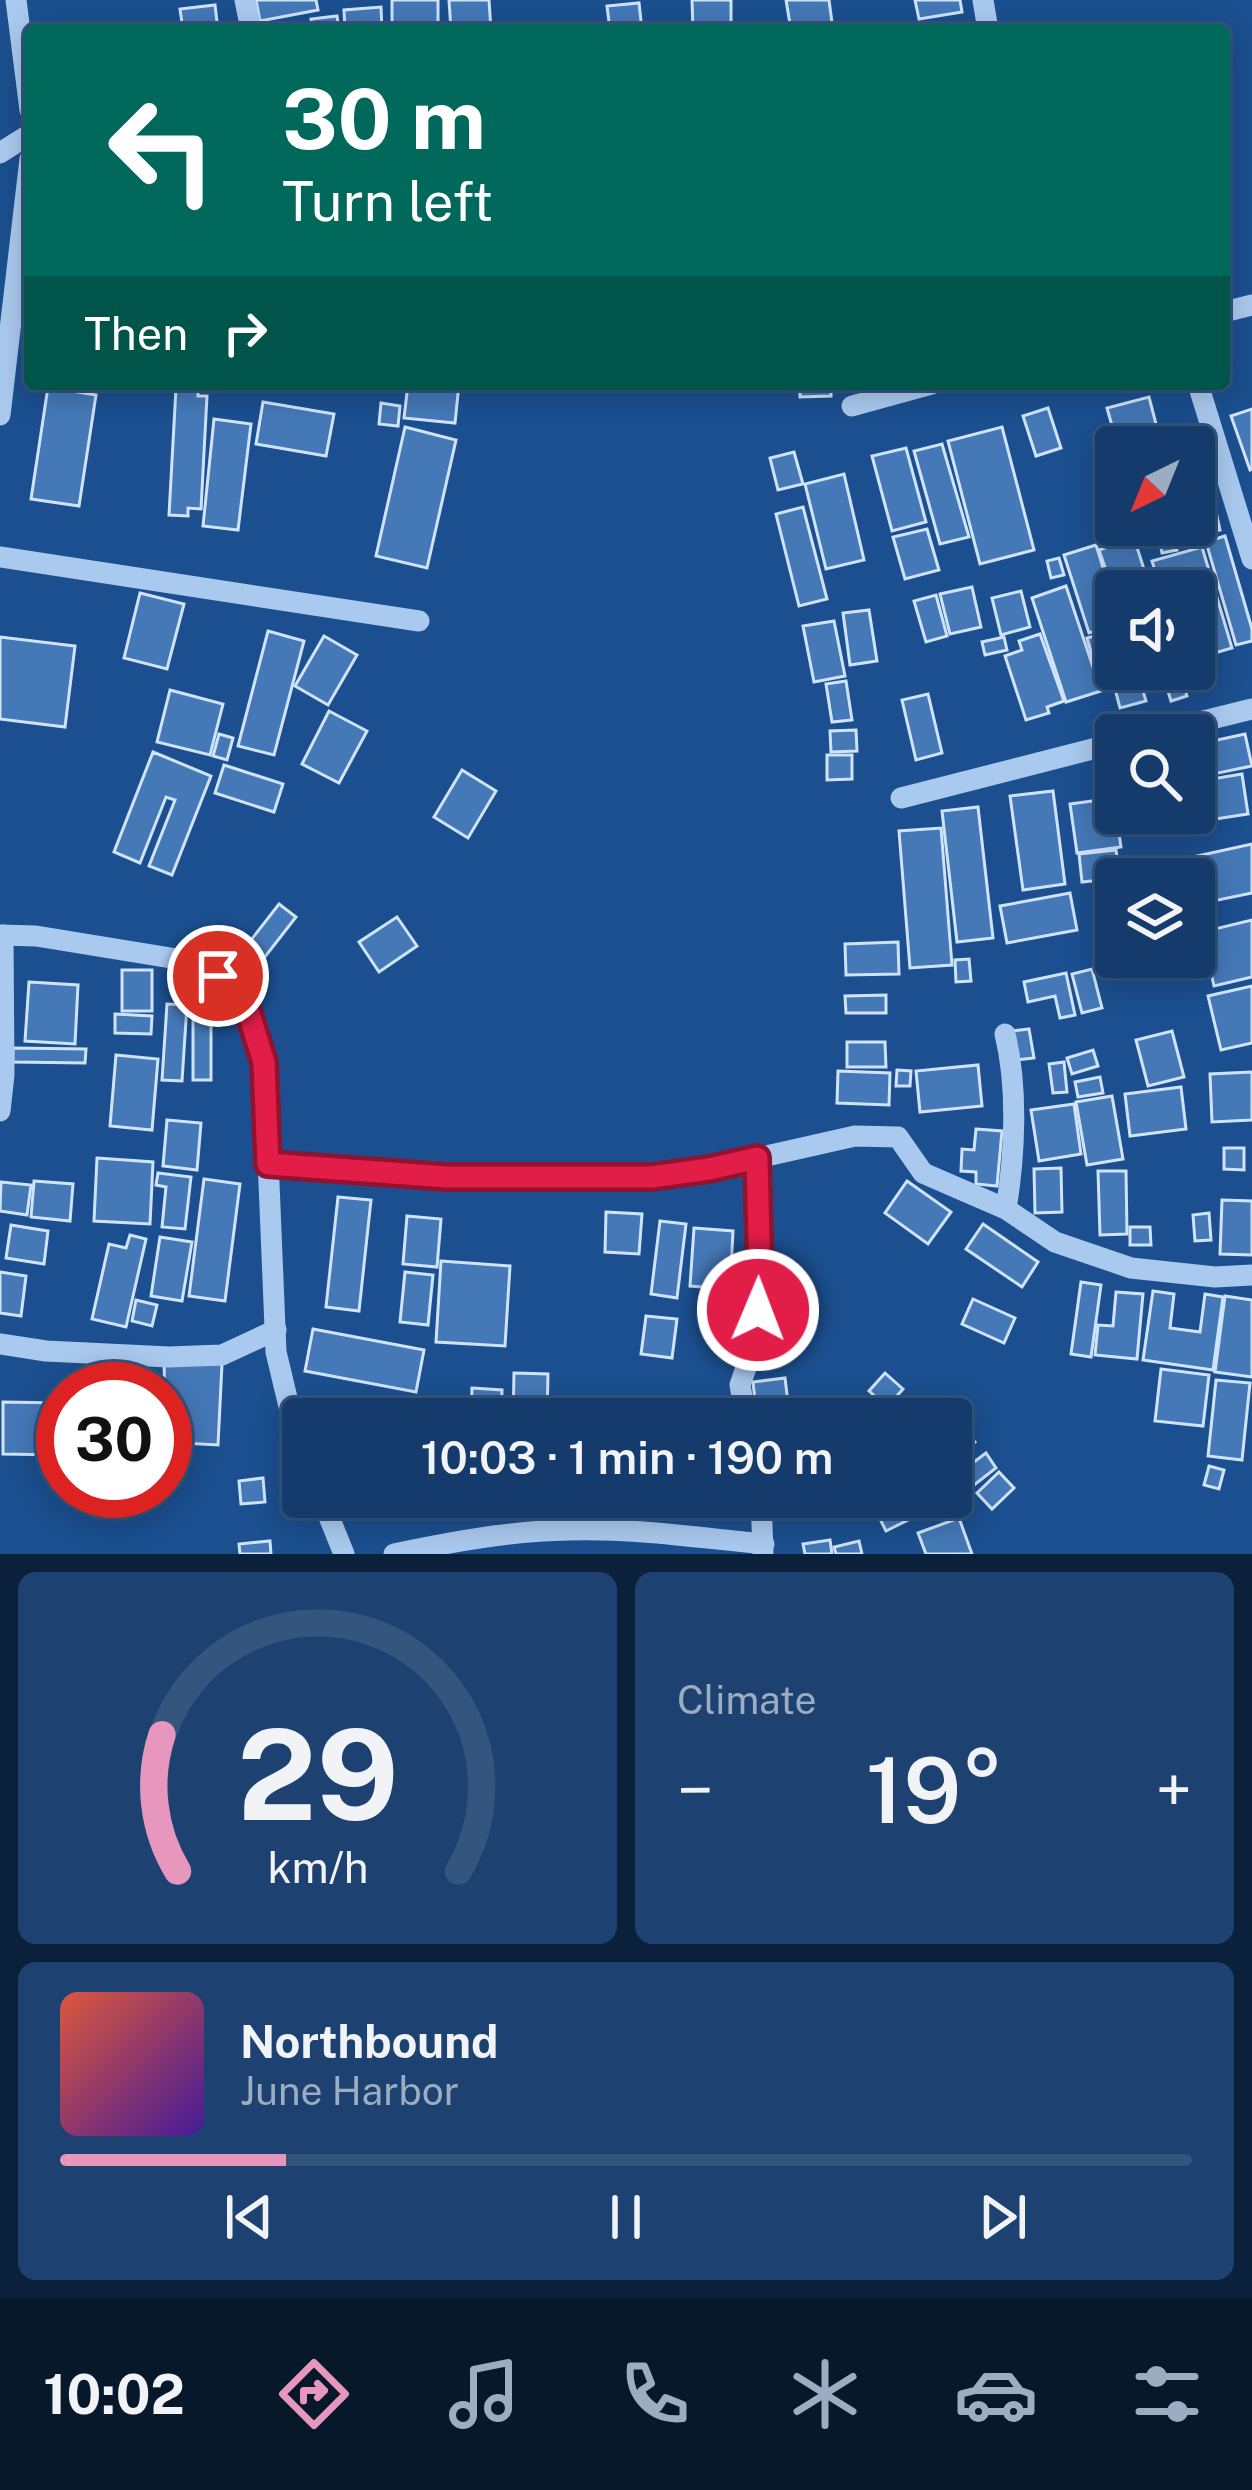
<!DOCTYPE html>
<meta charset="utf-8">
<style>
body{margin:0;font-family:"Public Sans",sans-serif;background:#1d4271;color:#f1f3f6;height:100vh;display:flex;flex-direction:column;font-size:45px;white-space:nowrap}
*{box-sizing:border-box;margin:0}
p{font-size:39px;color:#9dadc1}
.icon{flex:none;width:66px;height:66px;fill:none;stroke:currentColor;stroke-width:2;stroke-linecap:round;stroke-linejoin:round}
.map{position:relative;height:1554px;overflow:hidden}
.panel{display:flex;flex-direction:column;gap:18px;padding:18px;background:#0b203b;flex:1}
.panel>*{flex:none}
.hud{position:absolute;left:24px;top:24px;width:1206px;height:366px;border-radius:12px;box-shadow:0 6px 30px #0003,0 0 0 3px #33557e;background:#00695c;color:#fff;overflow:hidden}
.needle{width:78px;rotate:223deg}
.fabs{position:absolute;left:1095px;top:426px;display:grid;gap:24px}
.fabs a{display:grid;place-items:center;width:120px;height:120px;border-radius:12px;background:#143b6b;box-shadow:0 6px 30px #0003,0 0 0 3px #33557e;font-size:60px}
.speed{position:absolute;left:36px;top:1362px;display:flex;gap:24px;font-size:60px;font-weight:700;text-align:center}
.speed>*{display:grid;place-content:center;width:156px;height:156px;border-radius:50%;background:#143b6b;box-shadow:0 6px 30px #0003,0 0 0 3px #33557e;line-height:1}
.speed .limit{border:18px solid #d22;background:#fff;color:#111}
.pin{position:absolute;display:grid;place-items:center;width:102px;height:102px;color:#fff;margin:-51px;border:6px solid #fff;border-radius:50%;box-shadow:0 3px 12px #0007}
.me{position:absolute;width:132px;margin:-66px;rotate:1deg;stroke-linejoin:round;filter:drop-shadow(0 0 9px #0008)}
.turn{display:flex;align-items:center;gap:42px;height:252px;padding:0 60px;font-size:54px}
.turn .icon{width:156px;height:156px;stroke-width:2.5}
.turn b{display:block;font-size:84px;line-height:102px}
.then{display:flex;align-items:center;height:114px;padding:0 60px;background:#0003;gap:24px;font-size:45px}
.big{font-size:90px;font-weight:600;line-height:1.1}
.panel .tile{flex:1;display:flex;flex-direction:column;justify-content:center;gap:18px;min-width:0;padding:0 42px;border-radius:18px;background:#1d4271}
.panel .dial{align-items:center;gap:0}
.dial svg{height:312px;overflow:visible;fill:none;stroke:#33557e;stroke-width:7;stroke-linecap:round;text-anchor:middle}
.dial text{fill:#f1f3f6;stroke:none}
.song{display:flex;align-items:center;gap:36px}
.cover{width:144px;height:144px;border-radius:18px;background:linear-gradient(135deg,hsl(10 70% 55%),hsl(260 70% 35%))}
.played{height:12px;border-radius:6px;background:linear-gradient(90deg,#e797bd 20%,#33557e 20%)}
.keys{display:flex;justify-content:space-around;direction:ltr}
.heat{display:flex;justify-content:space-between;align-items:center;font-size:66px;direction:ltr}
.panel .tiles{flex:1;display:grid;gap:18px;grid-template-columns:1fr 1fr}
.tile:last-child{grid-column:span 2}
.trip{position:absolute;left:282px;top:1398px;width:690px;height:120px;border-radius:12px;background:#143b6b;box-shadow:0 6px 30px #0003,0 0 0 3px #33557e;font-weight:600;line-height:120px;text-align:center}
.menu{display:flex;height:192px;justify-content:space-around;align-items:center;background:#08182b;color:#9dadc1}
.menu .icon{width:84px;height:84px}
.menu .current{color:#e797bd}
.menu b{font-size:54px;color:#f1f3f6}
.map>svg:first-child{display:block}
.building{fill:#4478b7;stroke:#cfe3fa;stroke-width:3}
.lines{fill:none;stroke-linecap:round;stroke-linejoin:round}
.minor{stroke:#a9c9ee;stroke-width:21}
.route-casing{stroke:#92132f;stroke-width:30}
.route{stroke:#e11d48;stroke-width:21}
</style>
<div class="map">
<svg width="1252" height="1554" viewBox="0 0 1252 1554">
<rect width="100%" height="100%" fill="#1b4f8f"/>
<!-- building -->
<g class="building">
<polygon points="256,0 316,0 318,10 260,21"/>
<rect x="392" y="0" width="46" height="30"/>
<polygon points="449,0 489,0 491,30 451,30"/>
<polygon points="692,0 731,0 731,30 693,30"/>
<polygon points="786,0 829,0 833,30 791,30"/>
<polygon points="915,0 960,0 962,12 919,19"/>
<polygon points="639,3 642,30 610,30 607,6"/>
<polygon points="215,5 218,30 183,30 180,9"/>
<polygon points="381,7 382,30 345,30 344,10"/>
<polygon points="337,16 339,30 313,30 311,19"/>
<polygon points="408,384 459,384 455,423 404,418"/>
<polygon points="800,384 831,384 831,396 800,397"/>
<polygon points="48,387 96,395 79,506 31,499"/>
<polygon points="176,388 198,389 198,396 207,396 201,509 188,508 188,516 169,515"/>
<polygon points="1149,397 1162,447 1118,447 1107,408"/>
<polygon points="263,402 334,414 326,456 256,444"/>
<polygon points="381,403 400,406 398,426 379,424"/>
<polygon points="1048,408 1061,448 1036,456 1023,416"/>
<polygon points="1252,409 1252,469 1250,470 1231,416"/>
<polygon points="214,419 251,424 238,530 203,526"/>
<polygon points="405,427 456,440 427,568 376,556"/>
<polygon points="1002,427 1034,550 980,564 948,441"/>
<polygon points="942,444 969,537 940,544 914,451"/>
<polygon points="906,448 926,522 892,531 872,456"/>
<polygon points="794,452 803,484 778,490 770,458"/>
<polygon points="844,474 864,560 826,569 805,484"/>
<polygon points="803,507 827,599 799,606 776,514"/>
<polygon points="1217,516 1220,530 1202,535 1198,521"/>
<polygon points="1183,525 1191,525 1193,536 1175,540 1177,550 1162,553 1157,530"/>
<polygon points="927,529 939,570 905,579 893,537"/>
<polygon points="1225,536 1252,629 1252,641 1236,645 1206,542"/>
<polygon points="1134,538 1151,591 1116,591 1116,600 1099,550"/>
<polygon points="1096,545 1116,609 1116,625 1089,633 1064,555"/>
<polygon points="1202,547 1232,648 1194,659 1194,591 1161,591 1152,561"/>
<polygon points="1059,558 1064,575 1051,578 1047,561"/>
<polygon points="1066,586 1101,691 1066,702 1032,598"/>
<polygon points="972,587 981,627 950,634 940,594"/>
<polygon points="1021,591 1030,627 1001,635 992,598"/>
<polygon points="140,593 184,604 167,669 124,658"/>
<polygon points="936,595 947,636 926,642 914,601"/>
<polygon points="869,610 877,661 850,665 843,613"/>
<polygon points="834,621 845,676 814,682 803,626"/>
<polygon points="1116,630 1116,669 1136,669 1138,677 1101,688 1087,638"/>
<polygon points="268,631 304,641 274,755 238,746"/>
<polygon points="1040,634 1064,701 1047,707 1049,713 1026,720 1005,656 1022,650 1019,641"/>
<polygon points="324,636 357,655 328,705 295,686"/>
<polygon points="0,637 75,646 65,727 0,719"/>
<polygon points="1004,637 1007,650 985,655 982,642"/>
<polygon points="1180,673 1187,696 1171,701 1164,678"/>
<polygon points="846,681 852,720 832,722 826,684"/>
<polygon points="1140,681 1146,701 1120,708 1115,689"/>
<polygon points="170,690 223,704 210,755 157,742"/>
<polygon points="928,694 942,753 916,760 902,700"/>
<polygon points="329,711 367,731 339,783 302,764"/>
<polygon points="856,730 857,751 831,752 830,731"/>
<polygon points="219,734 233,738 227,760 213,756"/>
<polygon points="1245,734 1252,766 1194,778 1194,745"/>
<polygon points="153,752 211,776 172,875 149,866 175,800 166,797 140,863 114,852"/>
<polygon points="827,755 852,755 852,779 827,780"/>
<polygon points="224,765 283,784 274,812 215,793"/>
<polygon points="462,770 496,791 468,838 434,817"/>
<polygon points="1242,774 1248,814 1163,827 1160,813 1194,813 1194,782"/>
<polygon points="1053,791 1065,884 1023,890 1010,796"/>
<polygon points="1114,798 1121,847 1077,853 1070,804"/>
<polygon points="978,807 993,938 957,942 942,811"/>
<polygon points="941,828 952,965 910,968 899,831"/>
<polygon points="1252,844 1252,893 1194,905 1194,879 1155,879 1152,866"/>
<polygon points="1116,850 1120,878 1082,882 1079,854"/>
<polygon points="1070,893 1077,930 1007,943 1000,906"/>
<polygon points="279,904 296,917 261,962 244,949"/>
<polygon points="397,917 417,946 379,972 359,942"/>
<polygon points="1252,920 1252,977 1214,986 1202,932"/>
<polygon points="898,942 899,974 846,975 845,944"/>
<polygon points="969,959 971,981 956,982 955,960"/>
<polygon points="1092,969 1102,1008 1082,1013 1072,974"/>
<rect x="122" y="970" width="30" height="41"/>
<polygon points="1066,973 1075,1015 1060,1018 1055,996 1028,1002 1024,982"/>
<polygon points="29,982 78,985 75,1044 25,1041"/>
<polygon points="1252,986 1252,1043 1221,1050 1208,996"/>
<polygon points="886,995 886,1013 846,1013 845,996"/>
<polygon points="167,1004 187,1005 182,1081 162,1080"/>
<polygon points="211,1006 211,1080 193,1080 193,1007"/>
<polygon points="115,1014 152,1016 151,1034 115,1033"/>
<polygon points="1029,1029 1034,1058 1016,1060 1011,1031"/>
<polygon points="1172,1031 1184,1077 1148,1086 1136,1040"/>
<polygon points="847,1042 885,1042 886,1067 847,1067"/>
<polygon points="13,1048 86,1049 85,1063 13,1062"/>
<polygon points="1093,1050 1098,1066 1072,1074 1067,1058"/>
<polygon points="116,1055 158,1059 152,1130 110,1126"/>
<polygon points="1064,1062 1067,1092 1053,1093 1049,1064"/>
<polygon points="978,1065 982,1106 920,1112 916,1071"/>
<polygon points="897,1070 911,1071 910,1086 896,1086"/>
<polygon points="838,1071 890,1073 889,1105 837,1103"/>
<polygon points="1252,1072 1252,1120 1212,1122 1210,1074"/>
<polygon points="1100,1077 1103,1093 1078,1097 1075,1082"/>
<polygon points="1181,1087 1186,1129 1130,1136 1125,1094"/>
<polygon points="1112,1096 1123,1159 1087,1165 1076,1102"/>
<polygon points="1074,1104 1081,1154 1039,1161 1031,1110"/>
<polygon points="167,1120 201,1123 197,1170 163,1166"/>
<polygon points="976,1129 1002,1131 997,1186 976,1184 976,1172 961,1171 962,1149 974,1150"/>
<polygon points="1224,1148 1244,1148 1244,1170 1224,1169"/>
<polygon points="97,1158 153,1162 150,1224 94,1221"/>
<polygon points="1061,1168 1062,1212 1035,1213 1034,1169"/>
<polygon points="1098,1171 1126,1171 1127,1234 1100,1235"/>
<polygon points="158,1173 191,1177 185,1229 162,1227 166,1187 156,1185"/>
<polygon points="204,1179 240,1184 225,1301 189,1296"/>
<polygon points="34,1181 73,1184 70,1221 31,1217"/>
<polygon points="907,1181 951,1212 928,1244 885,1213"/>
<polygon points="1,1182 31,1185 27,1215 0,1211"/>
<polygon points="338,1197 371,1200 359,1311 326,1307"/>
<polygon points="1222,1200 1252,1201 1252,1255 1220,1254"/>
<polygon points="606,1212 642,1214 639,1254 605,1252"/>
<polygon points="1209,1213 1211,1240 1195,1241 1193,1215"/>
<polygon points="407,1216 441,1219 437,1267 403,1264"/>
<polygon points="660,1221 686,1224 677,1298 651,1294"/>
<polygon points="983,1224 1038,1262 1022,1287 966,1249"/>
<polygon points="11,1225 48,1231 44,1264 6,1258"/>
<polygon points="1130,1227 1150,1227 1151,1245 1130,1245"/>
<polygon points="694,1228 733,1231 730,1289 690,1286"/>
<polygon points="130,1235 146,1239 126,1327 92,1319 109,1244 126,1248"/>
<polygon points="160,1237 192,1242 182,1301 151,1296"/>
<polygon points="441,1261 510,1266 505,1346 436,1342"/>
<polygon points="0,1272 26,1276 21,1316 0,1313"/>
<polygon points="405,1272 433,1275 428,1325 400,1322"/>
<polygon points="1081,1282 1101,1285 1091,1357 1071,1354"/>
<polygon points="1153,1291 1174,1294 1170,1328 1200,1332 1205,1294 1223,1297 1213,1370 1143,1360"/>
<polygon points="1116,1292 1143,1294 1137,1359 1095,1355 1098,1325 1113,1326"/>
<polygon points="1225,1296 1252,1300 1252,1377 1215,1372"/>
<polygon points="973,1299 1015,1318 1004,1343 962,1324"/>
<polygon points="136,1300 157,1305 152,1326 132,1321"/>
<polygon points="646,1316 677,1319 672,1358 641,1354"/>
<polygon points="313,1329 424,1350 416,1392 305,1371"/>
<polygon points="164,1361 222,1364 218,1445 165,1442 165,1414 180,1414 181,1402 165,1401"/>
<polygon points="1161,1369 1209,1375 1203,1426 1155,1421"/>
<polygon points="514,1373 548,1374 547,1419 513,1419"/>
<polygon points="885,1373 903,1389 887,1407 869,1391"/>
<polygon points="785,1378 790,1419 757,1419 753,1382"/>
<polygon points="1216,1380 1250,1383 1242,1460 1208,1456"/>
<polygon points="472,1388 502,1390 501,1419 471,1419"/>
<polygon points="938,1399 954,1415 950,1419 919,1419"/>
<polygon points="836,1401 848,1419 821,1419 817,1413"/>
<polygon points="3,1402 60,1403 60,1455 3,1454"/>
<polygon points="464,1412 464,1419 421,1419 421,1413"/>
<polygon points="953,1421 975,1442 958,1460 951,1453"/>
<polygon points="986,1453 996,1468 965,1492 954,1477"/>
<polygon points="1209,1466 1224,1470 1219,1489 1204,1485"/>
<polygon points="999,1472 1014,1488 992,1509 977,1493"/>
<polygon points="263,1478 265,1502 241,1504 239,1481"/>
<polygon points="869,1497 909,1497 918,1515 886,1531"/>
<polygon points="959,1518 972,1554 926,1554 918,1533"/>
<polygon points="830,1540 832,1554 805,1554 803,1544"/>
<polygon points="270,1541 271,1554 240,1554 239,1544"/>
<polygon points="859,1541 862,1554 836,1554 834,1547"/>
</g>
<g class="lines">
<!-- minor -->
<g class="minor">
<polyline points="16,0 30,110"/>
<polyline points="245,0 251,30"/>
<polyline points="983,0 988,30"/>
<polyline points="0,153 30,134"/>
<polyline points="1224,312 1252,305"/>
<polyline points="1198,384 1252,559"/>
<polyline points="852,406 932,384"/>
<polyline points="0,415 30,159"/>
<polyline points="0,557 419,621"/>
<polyline points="1147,735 1252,709"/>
<polyline points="901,798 1116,743"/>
<polyline points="0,935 36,936 177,959 218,976 248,1011 264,1062 276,1352 293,1423 303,1450"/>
<path d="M1005,1034C1018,1087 1015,1155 1006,1209"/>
<polyline points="0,1111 4,1075 3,935"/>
<polyline points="268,1164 447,1177 652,1177 709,1169 855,1136 898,1137 923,1173 1006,1209 1055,1242 1131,1268 1215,1277 1252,1275"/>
<polyline points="0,1344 46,1351 169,1357 222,1355 276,1330"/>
<polyline points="746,1419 740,1385 755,1342 760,1278 757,1158"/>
<polyline points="321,1497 344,1554"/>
<polyline points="761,1497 763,1553"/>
<path d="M394,1554C451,1542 510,1531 569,1530C634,1528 700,1538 764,1544"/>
</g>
</g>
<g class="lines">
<defs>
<polyline id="route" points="218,976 248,1011 264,1062 268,1164 447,1177 652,1177 709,1169 757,1158 760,1278 758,1310"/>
</defs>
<!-- route casing -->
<use href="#route" class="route-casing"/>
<!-- route -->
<use href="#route" class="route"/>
</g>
</svg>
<div class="fabs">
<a><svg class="needle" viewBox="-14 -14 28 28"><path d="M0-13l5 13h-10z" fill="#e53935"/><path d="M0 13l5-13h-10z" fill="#9dadc1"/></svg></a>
<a><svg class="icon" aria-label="sound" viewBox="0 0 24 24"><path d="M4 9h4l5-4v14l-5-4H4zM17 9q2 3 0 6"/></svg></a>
<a><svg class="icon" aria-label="search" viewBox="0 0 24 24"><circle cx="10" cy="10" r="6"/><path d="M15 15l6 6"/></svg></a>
<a><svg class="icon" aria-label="layers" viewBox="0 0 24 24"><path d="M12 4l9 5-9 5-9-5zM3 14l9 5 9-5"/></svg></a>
</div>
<div class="speed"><div class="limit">30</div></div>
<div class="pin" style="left:218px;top:976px;background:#d93025"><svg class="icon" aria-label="arrive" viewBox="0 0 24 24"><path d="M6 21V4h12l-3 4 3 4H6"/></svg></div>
<svg class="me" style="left:758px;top:1310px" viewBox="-20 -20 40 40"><circle r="17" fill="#e11d48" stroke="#fff" stroke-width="3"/><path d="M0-11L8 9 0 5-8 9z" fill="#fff"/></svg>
<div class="trip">10:03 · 1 min · 190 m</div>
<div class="hud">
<div class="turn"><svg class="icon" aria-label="left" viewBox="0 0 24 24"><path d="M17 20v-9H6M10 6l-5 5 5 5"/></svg><div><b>30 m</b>Turn left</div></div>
<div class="then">Then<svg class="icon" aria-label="right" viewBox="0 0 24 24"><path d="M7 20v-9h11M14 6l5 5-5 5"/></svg></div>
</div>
</div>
<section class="panel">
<div class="tiles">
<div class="tile dial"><svg viewBox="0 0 100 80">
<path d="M14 69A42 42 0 1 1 86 69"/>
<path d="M14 69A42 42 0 0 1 10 34" stroke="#e797bd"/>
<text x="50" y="56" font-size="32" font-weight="700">29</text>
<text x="50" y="72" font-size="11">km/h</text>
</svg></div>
<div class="tile"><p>Climate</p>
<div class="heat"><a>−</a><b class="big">19°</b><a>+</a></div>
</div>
<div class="tile">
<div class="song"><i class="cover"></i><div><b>Northbound</b><p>June Harbor</p></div></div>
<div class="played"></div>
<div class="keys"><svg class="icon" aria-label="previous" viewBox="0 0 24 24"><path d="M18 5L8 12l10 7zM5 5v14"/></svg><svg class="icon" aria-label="pause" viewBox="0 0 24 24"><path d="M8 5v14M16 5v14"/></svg><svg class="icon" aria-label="next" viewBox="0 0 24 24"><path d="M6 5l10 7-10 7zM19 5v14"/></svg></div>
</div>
</div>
</section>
<nav class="menu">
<b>10:02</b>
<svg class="icon current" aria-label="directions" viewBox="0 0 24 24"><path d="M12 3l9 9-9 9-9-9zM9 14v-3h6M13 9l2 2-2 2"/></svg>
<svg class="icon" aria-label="music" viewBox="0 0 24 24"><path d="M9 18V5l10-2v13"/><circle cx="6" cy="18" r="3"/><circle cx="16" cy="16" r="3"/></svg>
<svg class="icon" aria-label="phone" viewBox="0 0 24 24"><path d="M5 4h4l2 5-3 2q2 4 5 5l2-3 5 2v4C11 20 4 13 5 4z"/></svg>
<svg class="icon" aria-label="climate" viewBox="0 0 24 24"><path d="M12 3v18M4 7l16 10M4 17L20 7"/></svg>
<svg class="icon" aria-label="car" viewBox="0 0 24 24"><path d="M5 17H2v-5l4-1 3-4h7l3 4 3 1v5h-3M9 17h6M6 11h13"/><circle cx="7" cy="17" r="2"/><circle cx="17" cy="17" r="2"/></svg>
<svg class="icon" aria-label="filters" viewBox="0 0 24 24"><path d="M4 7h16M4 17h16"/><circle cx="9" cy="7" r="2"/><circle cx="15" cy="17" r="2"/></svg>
</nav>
